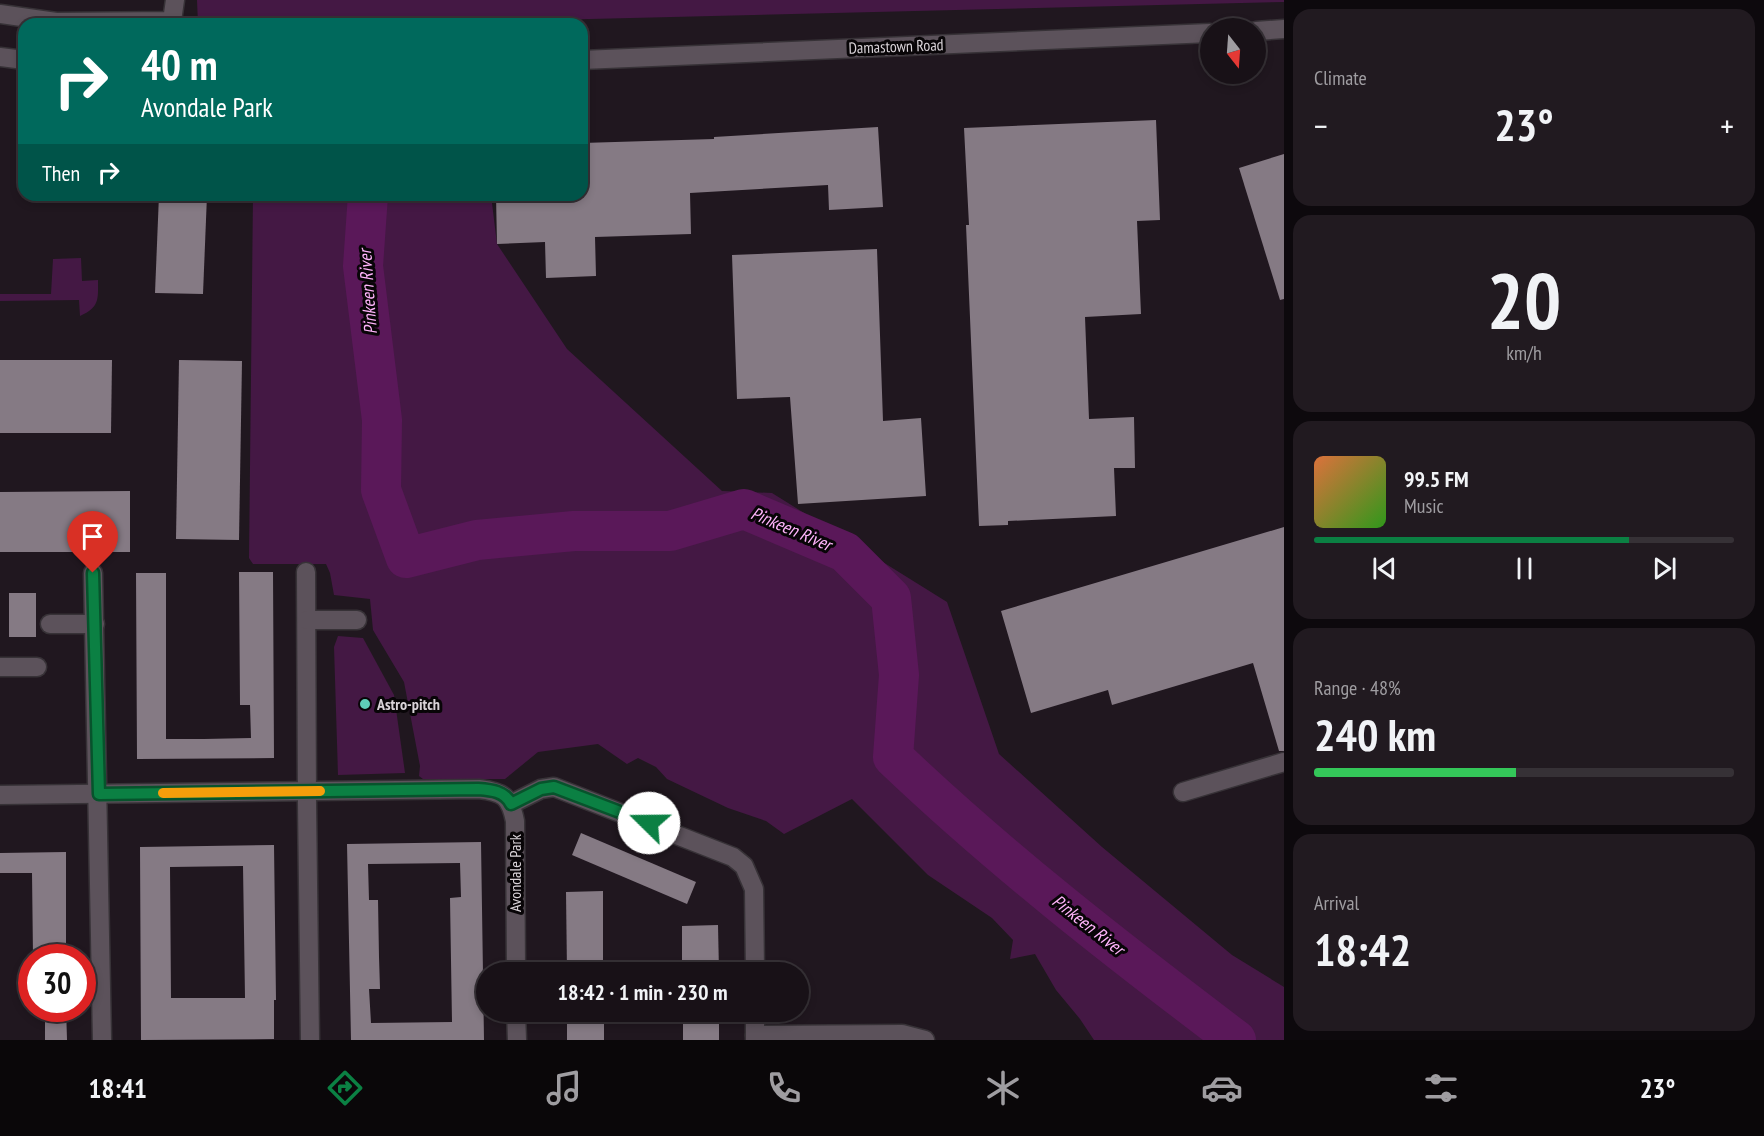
<!DOCTYPE html>
<meta charset="utf-8">
<style>
body{margin:0;font-family:"PT Sans Narrow",sans-serif;background:#211a20;color:#f1f3f6;height:100vh;display:flex;flex-direction:column;font-size:22px;white-space:nowrap}
*{box-sizing:border-box;margin:0}
p{font-size:20px;color:#9f9da1}
.icon{flex:none;width:33px;height:33px;fill:none;stroke:currentColor;stroke-width:2;stroke-linecap:round;stroke-linejoin:round}
.map{position:relative;flex:1;overflow:hidden}
.details{display:flex;flex-direction:column;gap:9px;padding:9px;background:#0d090d;width:480px}
.details>*{flex:none}
.top-card{position:absolute;left:18px;top:18px;width:570px;height:183px;border-radius:18px;box-shadow:0 3px 9px #0003,0 0 0 2px #363136;background:#00695c;color:#fff;overflow:hidden}
.needle{width:39px;rotate:163deg}
.buttons{position:absolute;left:1200px;top:18px;display:grid;gap:12px}
.buttons a{display:grid;place-items:center;width:66px;height:66px;border-radius:50%;background:#181117;box-shadow:0 3px 9px #0003,0 0 0 2px #363136;font-size:30px}
.speed{position:absolute;left:18px;top:944px;display:flex;gap:12px;font-size:30px;font-weight:700;text-align:center}
.speed>*{display:grid;place-content:center;width:78px;height:78px;border-radius:50%;background:#181117;box-shadow:0 3px 9px #0003,0 0 0 2px #363136;line-height:1}
.speed .limit{border:9px solid #d22;background:#fff;color:#111}
.pin{position:absolute;display:grid;place-items:center;width:51px;height:51px;color:#fff;margin:-62px -26px;border-radius:50% 50% 50% 0;rotate:-45deg;box-shadow:0 0 6px #0007}
.pin .icon{rotate:45deg}
.me{position:absolute;width:66px;margin:-33px;rotate:292deg;stroke-linejoin:round;filter:drop-shadow(0 0 4px #0008)}
.turn{display:flex;align-items:center;gap:21px;height:126px;padding:0 24px;font-size:27px}
.turn .icon{width:78px;height:78px;stroke-width:2.5}
.turn b{display:block;font-size:42px;line-height:51px}
.then{display:flex;align-items:center;height:57px;padding:0 24px;background:#0003;gap:12px;font-size:22px}
.big{font-size:45px;font-weight:700;line-height:1.1}
.details .tile{flex:1;display:flex;flex-direction:column;justify-content:center;gap:9px;min-width:0;padding:0 21px;border-radius:18px;background:#211a20}
.details .dial{align-items:center;gap:0}
.dial b{font-size:78px;line-height:1}
.song{display:flex;align-items:center;gap:18px}
.cover{width:72px;height:72px;border-radius:9px;background:linear-gradient(135deg,hsl(20 70% 55%),hsl(110 70% 35%))}
.played{height:6px;border-radius:3px;background:linear-gradient(90deg,#0b8043 75%,#363136 75%)}
.keys{display:flex;justify-content:space-around;direction:ltr}
.heat{display:flex;justify-content:space-between;align-items:center;font-size:33px;direction:ltr}
.charge{height:9px;border-radius:4px;background:linear-gradient(90deg,#34c759 48%,#363136 0)}
.trip{position:absolute;left:476px;top:962px;width:333px;height:60px;border-radius:30px;background:#181117;box-shadow:0 3px 9px #0003,0 0 0 2px #363136;font-weight:700;line-height:60px;text-align:center}
.tab-bar{display:flex;height:96px;justify-content:space-around;align-items:center;background:#0a0709;color:#9f9da1}
.tab-bar .icon{width:42px;height:42px}
.tab-bar .on{color:#0b8043}
.tab-bar b{font-size:27px;color:#f1f3f6}
main{display:flex;flex:1;min-height:0}
.map>svg:first-child{display:block}
.green{fill:#441844}
.lines{fill:none;stroke-linecap:round;stroke-linejoin:round}
.river{stroke:#5a1859;stroke-width:40}
.building{fill:#857a84;fill-rule:evenodd}
.minor-casing{stroke:#373237;stroke-width:21}
.tertiary-casing{stroke:#373237;stroke-width:21}
.minor{stroke:#5c525b;stroke-width:18}
.tertiary{stroke:#5c525b;stroke-width:18}
.route-casing{stroke:#07532c;stroke-width:15}
.route{stroke:#0b8043;stroke-width:10}
.slow{stroke:#f59e0b;stroke-width:10}
.poi-dot{fill:#5eceb8;stroke:#080507;stroke-width:2}
.labels{text-anchor:middle;stroke-width:6;stroke-linejoin:round;paint-order:stroke}
.street-label{font-size:16px;fill:#d9d3d8;stroke:#080507}
.poi-label{font-size:16px;font-weight:bold;fill:#d9d3d8;stroke:#080507;text-anchor:start}
.water-label{font-size:18px;font-style:italic;fill:#ffb4fb;stroke:#080507}
</style>
<main>
<div class="map">
<svg width="1284" height="1040" viewBox="0 0 1284 1040">
<rect width="100%" height="100%" fill="#20171f"/>
<!-- green -->
<g class="green">
<polygon points="197,0 1284,0 1284,2 385,24 198,24"/>
<polygon points="253,195 491,195 497,244 567,349 722,491 772,493 947,602 999,754 1102,847 1232,955 1284,987 1284,1040 1094,1040 1080,1019 1056,990 1035,954 1010,959 1013,940 992,918 928,875 852,799 784,834 766,821 728,808 667,779 656,767 638,758 627,764 598,744 538,752 505,779 423,779 419,776 420,766 404,682 373,630 370,599 334,595 330,573 326,564 253,564 249,558"/>
<path d="M81,258L82,281L98,280C98,299 100,307 80,316L79,300L0,301V294H51L53,259Z"/>
<polygon points="338,636 363,638 394,695 405,773 338,775 334,647"/>
</g>
<g class="lines">
<!-- river -->
<path class="river" d="M368,195L363,266L382,420L381,490L406,558L477,540L574,531H670L744,509L845,552L891,598L899,675L893,757C1001,860 1117,950 1236,1040"/>
</g>
<!-- building -->
<g class="building">
<polygon points="1156,120 1160,220 1137,221 1141,314 1085,317 1089,419 1134,417 1135,468 1114,468 1116,516 1008,521 1008,525 979,526 966,225 969,225 964,128"/>
<polygon points="878,127 883,207 829,210 828,185 690,193 691,234 595,237 596,276 546,278 545,242 497,244 496,195 582,195 582,143 714,139 714,137"/>
<polygon points="1284,154 1284,299 1280,300 1239,168"/>
<polygon points="159,195 207,195 203,294 155,293"/>
<polygon points="877,249 883,421 921,418 926,496 798,504 790,397 737,399 732,255"/>
<polygon points="0,360 112,360 111,433 0,433"/>
<polygon points="179,360 242,361 239,540 176,539"/>
<polygon points="130,491 130,552 0,552 0,492"/>
<polygon points="1284,527 1284,751 1279,751 1253,663 1112,705 1108,690 1031,713 1001,611"/>
<polygon points="239,572 273,572 274,758 137,759 136,573 166,573 166,739 204,739 251,738 250,705 240,705"/>
<rect x="9" y="593" width="27" height="44"/>
<polygon points="581,833 696,882 687,904 572,855"/>
<path d="M481,842L484,1040H351L347,844ZM460,863L461,897L450,898L452,1022L371,1023L369,989H380L379,957L378,900H369L368,864Z"/>
<path d="M274,845L276,1000H274V1039L141,1040L140,847ZM243,866L245,998H171L170,867Z"/>
<polygon points="66,852 66,957 33,957 32,873 0,873 0,853"/>
<polygon points="603,891 603,972 567,972 566,892"/>
<polygon points="718,925 719,972 682,972 682,926"/>
<polygon points="45,1008 66,1008 67,1040 45,1040"/>
<rect x="567" y="1011" width="37" height="29"/>
<rect x="683" y="1011" width="36" height="29"/>
</g>
<g class="lines">
<defs>
<g id="minor">
<polyline points="0,14 56,22 172,21 175,0"/>
<polyline points="306,572 307,804 310,1040"/>
<polyline points="93,573 102,1040"/>
<polyline points="307,620 357,620"/>
<polyline points="50,624 95,624"/>
<polyline points="0,667 37,667"/>
<polyline points="1183,792 1284,762"/>
<path d="M0,795L479,789C503,792 510,796 515,821L516,972"/>
<polyline points="511,804 541,789 554,787 733,857 744,866 754,889 755,972"/>
<polyline points="516,1011 517,1040"/>
<polyline points="755,1011 755,1040"/>
<polyline points="755,1035 902,1034 925,1040"/>
</g>
<g id="tertiary">
<polyline points="1256,31 1284,29"/>
<polyline points="0,57 24,60"/>
<polyline points="582,60 1210,33"/>
</g>
</defs>
<!-- minor casing -->
<use href="#minor" class="minor-casing"/>
<!-- tertiary casing -->
<use href="#tertiary" class="tertiary-casing"/>
<!-- minor -->
<use href="#minor" class="minor"/>
<!-- tertiary -->
<use href="#tertiary" class="tertiary"/>
</g>
<g class="lines">
<defs>
<path id="route" d="M93,573L99,794L478,789C491,790 505,791 511,804L541,789L554,787L649,823"/>
</defs>
<!-- route casing -->
<use href="#route" class="route-casing"/>
<!-- route -->
<use href="#route" class="route"/>
<!-- slow -->
<polyline class="slow" points="163,793 320,791"/>
</g>
<!-- markers -->
<circle class="poi-dot" cx="365" cy="704" r="6"/>
<g class="labels">
<!-- street labels -->
<g class="street-label">
<text transform="translate(896 46) rotate(-2)" y="6">Damastown Road</text>
<text transform="translate(515 873) rotate(-90)" y="6">Avondale Park</text>
</g>
<!-- poi labels -->
<g class="poi-label">
<text x="377" y="710">Astro-pitch</text>
</g>
<!-- water labels -->
<g class="water-label">
<text transform="translate(368 292) rotate(-94)" y="6">Pinkeen River</text>
<text transform="translate(791 529) rotate(23)" y="6">Pinkeen River</text>
<text transform="translate(1088 925) rotate(38)" y="6">Pinkeen River</text>
</g>
</g>
</svg>
<div class="buttons">
<a><svg class="needle" viewBox="-14 -14 28 28"><path d="M0-13l5 13h-10z" fill="#e53935"/><path d="M0 13l5-13h-10z" fill="#9f9da1"/></svg></a>
</div>
<div class="speed"><div class="limit">30</div></div>
<div class="pin" style="left:93px;top:573px;background:#d93025"><svg class="icon" aria-label="arrive" viewBox="0 0 24 24"><path d="M6 21V4h12l-3 4 3 4H6"/></svg></div>
<svg class="me" style="left:649px;top:823px" viewBox="-20 -20 40 40"><circle r="19" fill="#fff"/><path d="M0-13L10 11 0 6-10 11z" fill="#0b8043"/></svg>
<div class="trip">18:42 · 1 min · 230 m</div>
<div class="top-card">
<div class="turn"><svg class="icon" aria-label="right" viewBox="0 0 24 24"><path d="M7 20v-9h11M14 6l5 5-5 5"/></svg><div><b>40 m</b>Avondale Park</div></div>
<div class="then">Then<svg class="icon" aria-label="right" viewBox="0 0 24 24"><path d="M7 20v-9h11M14 6l5 5-5 5"/></svg></div>
</div>
</div>
<section class="details">
<div class="tile"><p>Climate</p>
<div class="heat"><a>−</a><b class="big">23°</b><a>+</a></div>
</div>
<div class="tile dial"><b>20</b><p>km/h</p></div>
<div class="tile">
<div class="song"><i class="cover"></i><div><b>99.5 FM</b><p>Music</p></div></div>
<div class="played"></div>
<div class="keys"><svg class="icon" aria-label="previous" viewBox="0 0 24 24"><path d="M18 5L8 12l10 7zM5 5v14"/></svg><svg class="icon" aria-label="pause" viewBox="0 0 24 24"><path d="M8 5v14M16 5v14"/></svg><svg class="icon" aria-label="next" viewBox="0 0 24 24"><path d="M6 5l10 7-10 7zM19 5v14"/></svg></div>
</div>
<div class="tile"><p>Range · 48%</p><b class="big">240 km</b><div class="charge"></div></div>
<div class="tile"><p>Arrival</p><b class="big">18:42</b></div>
</section>
</main>
<nav class="tab-bar">
<b>18:41</b>
<svg class="icon on" aria-label="directions" viewBox="0 0 24 24"><path d="M12 3l9 9-9 9-9-9zM9 14v-3h6M13 9l2 2-2 2"/></svg>
<svg class="icon" aria-label="music" viewBox="0 0 24 24"><path d="M9 18V5l10-2v13"/><circle cx="6" cy="18" r="3"/><circle cx="16" cy="16" r="3"/></svg>
<svg class="icon" aria-label="phone" viewBox="0 0 24 24"><path d="M5 4h4l2 5-3 2q2 4 5 5l2-3 5 2v4C11 20 4 13 5 4z"/></svg>
<svg class="icon" aria-label="climate" viewBox="0 0 24 24"><path d="M12 3v18M4 7l16 10M4 17L20 7"/></svg>
<svg class="icon" aria-label="car" viewBox="0 0 24 24"><path d="M5 17H2v-5l4-1 3-4h7l3 4 3 1v5h-3M9 17h6M6 11h13"/><circle cx="7" cy="17" r="2"/><circle cx="17" cy="17" r="2"/></svg>
<svg class="icon" aria-label="filters" viewBox="0 0 24 24"><path d="M4 7h16M4 17h16"/><circle cx="9" cy="7" r="2"/><circle cx="15" cy="17" r="2"/></svg>
<b>23°</b>
</nav>
